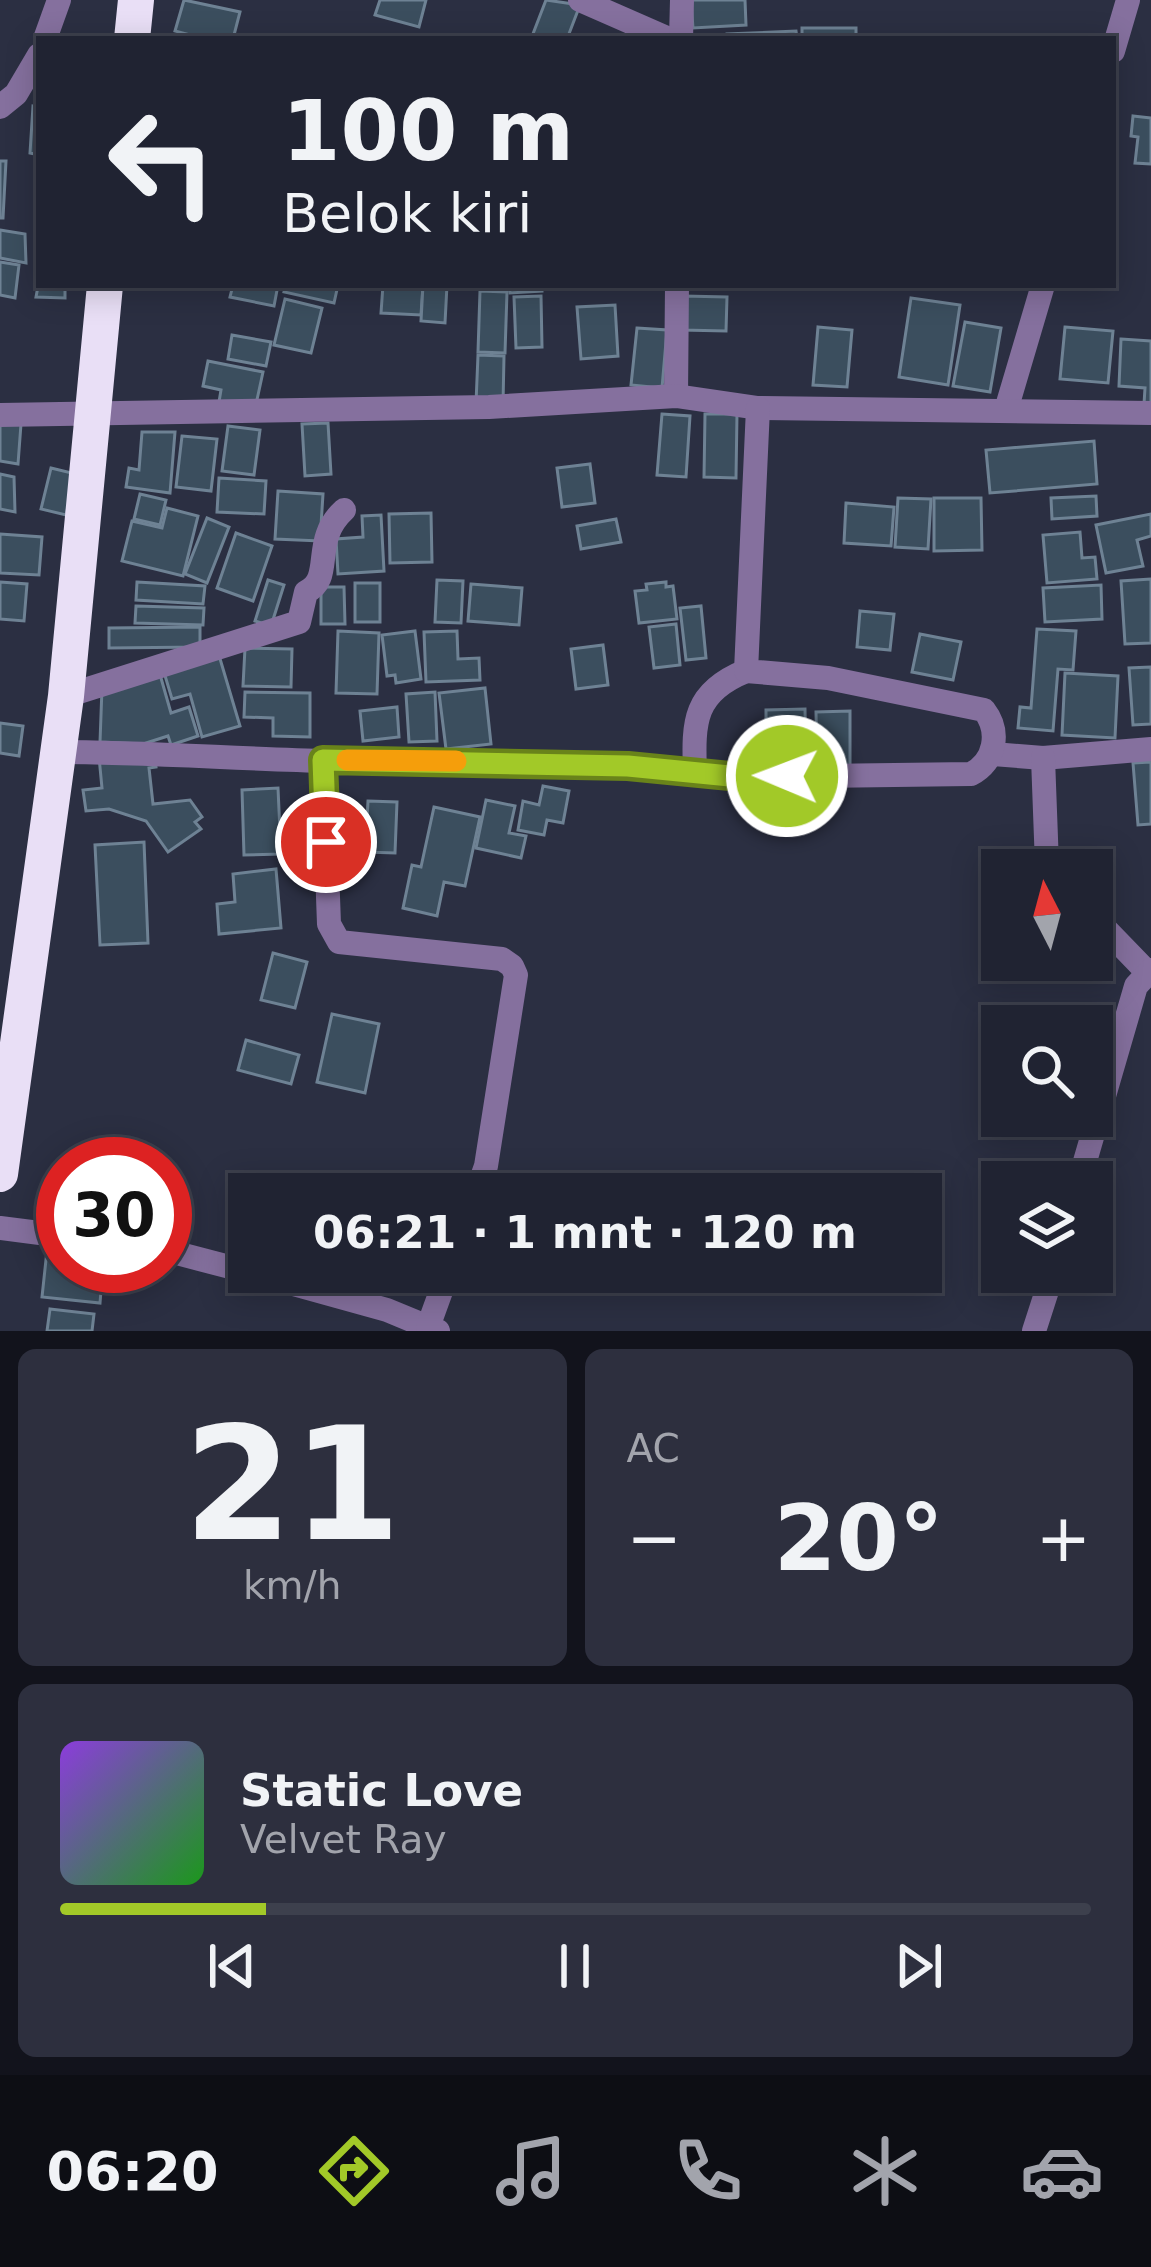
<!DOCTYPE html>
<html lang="id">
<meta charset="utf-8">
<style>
body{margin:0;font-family:"DejaVu Sans",sans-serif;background:#2d2f3e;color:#f1f3f6;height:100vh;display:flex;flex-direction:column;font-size:45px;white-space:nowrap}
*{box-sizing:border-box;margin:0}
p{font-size:39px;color:#a2a4ac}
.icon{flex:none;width:66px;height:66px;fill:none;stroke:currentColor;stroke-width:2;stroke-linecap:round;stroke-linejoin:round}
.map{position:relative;height:1331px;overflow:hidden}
.side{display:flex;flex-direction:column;gap:18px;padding:18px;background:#12131c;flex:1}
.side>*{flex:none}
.guide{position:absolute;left:36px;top:36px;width:1080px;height:252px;border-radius:0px;box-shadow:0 6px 30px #0003,0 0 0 3px #3d404d;background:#202332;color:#f1f3f6;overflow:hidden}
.needle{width:78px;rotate:354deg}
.tools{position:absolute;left:981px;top:849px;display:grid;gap:24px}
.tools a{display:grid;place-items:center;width:132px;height:132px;border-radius:0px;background:#202332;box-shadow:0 6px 30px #0003,0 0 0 3px #3d404d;font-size:60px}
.speed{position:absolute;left:36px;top:1137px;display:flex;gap:24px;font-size:60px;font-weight:700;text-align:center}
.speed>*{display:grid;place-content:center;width:156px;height:156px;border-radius:50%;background:#202332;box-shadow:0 6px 30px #0003,0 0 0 3px #3d404d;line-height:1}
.speed .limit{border:18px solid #d22;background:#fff;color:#111}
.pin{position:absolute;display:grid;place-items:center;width:102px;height:102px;color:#fff;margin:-51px;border:6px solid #fff;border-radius:50%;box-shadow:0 3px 12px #0007}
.me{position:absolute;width:132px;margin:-66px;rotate:271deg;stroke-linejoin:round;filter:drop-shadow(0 0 9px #0008)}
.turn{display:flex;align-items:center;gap:42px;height:252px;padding:0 48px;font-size:54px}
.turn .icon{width:156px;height:156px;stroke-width:2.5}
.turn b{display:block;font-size:84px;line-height:102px}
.big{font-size:90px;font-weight:600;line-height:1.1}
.side .card{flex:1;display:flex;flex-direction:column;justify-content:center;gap:18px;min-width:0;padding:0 42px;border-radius:18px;background:#2d2f3e}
.side .dial{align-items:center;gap:0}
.dial b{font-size:156px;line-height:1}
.song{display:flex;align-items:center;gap:36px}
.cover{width:144px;height:144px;border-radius:18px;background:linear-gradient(135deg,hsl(270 70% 55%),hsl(120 70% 35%))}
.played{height:12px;border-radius:6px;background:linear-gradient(90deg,#a2c928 20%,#3d404d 20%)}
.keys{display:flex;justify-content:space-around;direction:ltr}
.heat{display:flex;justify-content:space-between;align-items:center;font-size:66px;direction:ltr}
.side .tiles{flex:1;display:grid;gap:18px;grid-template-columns:1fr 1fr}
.card:last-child{grid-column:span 2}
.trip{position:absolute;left:228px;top:1173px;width:714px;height:120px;border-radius:0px;background:#202332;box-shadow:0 6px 30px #0003,0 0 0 3px #3d404d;font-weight:600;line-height:120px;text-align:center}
.dock{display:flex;height:192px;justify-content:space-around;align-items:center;background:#0d0e14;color:#a2a4ac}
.dock .icon{width:84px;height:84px}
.dock .current{color:#a2c928}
.dock b{font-size:54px;color:#f1f3f6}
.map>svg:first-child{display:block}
.building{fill:#3b4e5e;stroke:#6e8294;stroke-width:3}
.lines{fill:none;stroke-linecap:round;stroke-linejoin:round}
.street{stroke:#85709e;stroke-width:24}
.highway{stroke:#e9dff6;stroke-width:36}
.route-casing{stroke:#69831a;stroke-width:30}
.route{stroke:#a2c928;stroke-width:21}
.slow{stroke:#f59e0b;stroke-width:21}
</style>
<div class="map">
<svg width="1151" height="1331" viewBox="0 0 1151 1331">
<rect width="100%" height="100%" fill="#2b2f42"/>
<!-- building -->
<g class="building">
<polygon points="184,0 240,12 233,39 205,39 175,31"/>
<polygon points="380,0 426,0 419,27 375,15"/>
<polygon points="546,0 580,5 567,39 531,39"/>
<polygon points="691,0 745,0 746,25 693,28"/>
<rect x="802" y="28" width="54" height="11"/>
<polygon points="796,31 797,39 727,39 727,34"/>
<polygon points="33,106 39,107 39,155 30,153"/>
<polygon points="1133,116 1151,118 1151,164 1135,163 1138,137 1131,136"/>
<polygon points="0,161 6,161 3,218 0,218"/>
<polygon points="0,230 25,234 26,263 0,258"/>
<polygon points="0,262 19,265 15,298 0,295"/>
<polygon points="39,281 39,285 65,285 65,298 36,297"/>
<polygon points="233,285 278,285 274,306 230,297"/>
<polygon points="286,285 338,285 334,303 284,292"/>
<polygon points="383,285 423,285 421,315 381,313"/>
<polygon points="423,285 447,285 445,323 421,321"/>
<polygon points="509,285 542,285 542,291 510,293"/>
<polygon points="480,291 507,292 505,353 478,352"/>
<polygon points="541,296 542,347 516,348 514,297"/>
<polygon points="683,296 727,297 726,331 682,330"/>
<polygon points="911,298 960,305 948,385 899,377"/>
<polygon points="285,299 322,308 311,353 274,345"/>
<polygon points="615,305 618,356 581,359 577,307"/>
<polygon points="965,322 1001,328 990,392 953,386"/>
<polygon points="818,327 852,330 847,387 813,385"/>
<polygon points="1065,327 1113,331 1108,383 1060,379"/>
<polygon points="637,328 667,330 662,388 631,385"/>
<polygon points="232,335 271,342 266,366 228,359"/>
<polygon points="1121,339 1151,341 1151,404 1144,404 1145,388 1119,386"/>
<polygon points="478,355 504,356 503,404 476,403"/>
<polygon points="208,361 263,372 255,409 219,402 221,390 203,386"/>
<polygon points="662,414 690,416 686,477 657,475"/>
<polygon points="705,414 737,414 736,478 704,477"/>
<polygon points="328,423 331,474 305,476 302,424"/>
<polygon points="0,424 21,424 18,464 0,461"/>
<polygon points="228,426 260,430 254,475 222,471"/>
<polygon points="142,432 175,432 170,493 126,487 129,468 139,470"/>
<polygon points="182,436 217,439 211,491 176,487"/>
<polygon points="1094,441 1097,484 990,493 986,450"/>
<polygon points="590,464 595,503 562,507 557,468"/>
<polygon points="51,468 76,474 66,515 41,509"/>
<polygon points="0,474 14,477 15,512 0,509"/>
<polygon points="219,478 266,481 264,514 217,512"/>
<polygon points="278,491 323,494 320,541 275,539"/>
<polygon points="140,494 166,500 160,525 134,519"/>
<polygon points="1096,496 1097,516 1052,519 1051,498"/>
<polygon points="898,498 931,499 928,549 895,547"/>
<polygon points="934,498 981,498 982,550 934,551"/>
<polygon points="846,503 894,507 891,546 844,543"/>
<polygon points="167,508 198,516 183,576 122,561 132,521 162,528"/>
<polygon points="431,513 432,562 390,563 389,514"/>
<polygon points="1151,514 1151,536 1137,540 1143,566 1106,573 1096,525"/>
<polygon points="381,515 384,571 338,574 336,539 363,537 362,516"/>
<polygon points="207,518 229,527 207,583 185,574"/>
<polygon points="616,519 621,542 581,549 577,526"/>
<polygon points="1080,532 1082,558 1095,557 1097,579 1047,583 1043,535"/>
<polygon points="236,533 272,546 253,601 217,588"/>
<polygon points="0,534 42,537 39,575 0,573"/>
<polygon points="1151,579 1151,643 1125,644 1121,581"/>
<polygon points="268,580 284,585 271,626 255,621"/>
<polygon points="437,580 463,581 461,623 435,622"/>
<polygon points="0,582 27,584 24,621 0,619"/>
<polygon points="137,582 205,586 203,604 136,600"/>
<polygon points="666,582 666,587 673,586 677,619 639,623 635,591 647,590 646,584"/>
<rect x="355" y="583" width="25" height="39"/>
<polygon points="471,584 522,588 519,625 468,621"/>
<polygon points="1101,585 1102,619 1045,622 1043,588"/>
<polygon points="321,587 344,587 345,624 321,624"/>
<polygon points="136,606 204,608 203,625 135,623"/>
<polygon points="701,606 706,658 686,660 680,608"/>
<polygon points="860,611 894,614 890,650 857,647"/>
<polygon points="676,624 680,665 654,668 649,627"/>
<polygon points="200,627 200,647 109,648 109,628"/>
<polygon points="1037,629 1076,631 1073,670 1058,669 1053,731 1018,728 1020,707 1031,708"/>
<polygon points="338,631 379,633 377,694 336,693"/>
<polygon points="415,631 421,679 396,683 395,675 387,676 382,635"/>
<polygon points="457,631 458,659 479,658 480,680 426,682 424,632"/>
<polygon points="920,634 961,642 953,680 912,672"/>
<polygon points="603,645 608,685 576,689 571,649"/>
<polygon points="245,648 292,649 291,687 243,686"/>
<polygon points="218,652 240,726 202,737 190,694 172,699 163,669"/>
<polygon points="1151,667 1151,724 1133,725 1129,668"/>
<polygon points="159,671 171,713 189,707 198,736 171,745 168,736 143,744 100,742 102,688"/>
<polygon points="1065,673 1118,676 1115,738 1062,735"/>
<polygon points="485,688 491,744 446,749 439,693"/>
<polygon points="245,692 310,693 310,737 273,736 273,718 244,717"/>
<polygon points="435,692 437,741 409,742 406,694"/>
<polygon points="397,707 399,737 363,741 360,711"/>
<polygon points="805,709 806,764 766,765 766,710"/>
<polygon points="850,711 850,767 817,767 816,712"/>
<polygon points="0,723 23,726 19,756 0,753"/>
<polygon points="154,751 156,767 149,768 153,804 190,800 202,817 195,822 201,829 168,852 146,821 109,809 86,811 83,790 102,788 99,757"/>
<polygon points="1151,762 1151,824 1138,825 1133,763"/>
<polygon points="543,786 569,791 563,823 547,820 544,835 518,830 523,801 539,805"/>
<polygon points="278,788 281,854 244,855 242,790"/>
<polygon points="486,800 515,806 509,833 526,836 521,858 476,848"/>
<polygon points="368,801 397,802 395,853 365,852"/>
<polygon points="434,807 480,817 465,886 444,882 437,916 403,908 412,865 421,867"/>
<polygon points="144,842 148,943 100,945 95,845"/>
<polygon points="276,869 281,928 219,934 217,904 235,902 233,874"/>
<polygon points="273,953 307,962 295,1008 261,1000"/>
<polygon points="332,1014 379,1024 365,1093 317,1082"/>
<polygon points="246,1040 299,1055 291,1084 238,1070"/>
<polygon points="48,1241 63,1243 63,1266 103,1266 100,1303 42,1297"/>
<polygon points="50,1309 94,1314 92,1331 47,1331"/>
</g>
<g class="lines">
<!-- street -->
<g class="street">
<polyline points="580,0 669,39"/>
<polyline points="45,39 59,0"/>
<polyline points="681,39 682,0"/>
<polyline points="1113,51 1128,0"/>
<polyline points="0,107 16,94 39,55"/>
<polyline points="676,396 677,285"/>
<polyline points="1006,410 1043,285"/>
<polyline points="0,415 489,407 676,396 758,408 1151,413"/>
<path d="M66,696L299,622L306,592C335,578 310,541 344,510"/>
<path d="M56,752C147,752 238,759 330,761C452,762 573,761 695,772C693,721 694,692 746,671"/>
<polyline points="993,754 1043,758 1151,749"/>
<polyline points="1043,758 1047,865 1051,870"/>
<polyline points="323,760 329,924 339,942 502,959 512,966 516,975 486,1166 476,1194"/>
<path d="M695,772L740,777L971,774C995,762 1001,732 984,710L828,678L746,671L758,408"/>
<polyline points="1092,915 1147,972"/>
<polyline points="1079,1182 1136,986 1151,970"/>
<polyline points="0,1228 63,1236"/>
<polyline points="165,1250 249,1272"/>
<polyline points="250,1272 387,1310 438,1331"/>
<polyline points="428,1327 448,1272"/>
<polyline points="1034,1331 1053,1272"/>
</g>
<!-- highway -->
<g class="highway">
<polyline points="132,39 136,0"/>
<polyline points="0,1174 66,696 105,285"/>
</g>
</g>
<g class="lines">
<defs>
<polyline id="route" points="326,842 323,760 628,766 740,777 787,776"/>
</defs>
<!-- route casing -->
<use href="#route" class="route-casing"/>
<!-- route -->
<use href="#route" class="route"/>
<!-- slow -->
<polyline class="slow" points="347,760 456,761"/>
</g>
</svg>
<div class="tools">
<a><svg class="needle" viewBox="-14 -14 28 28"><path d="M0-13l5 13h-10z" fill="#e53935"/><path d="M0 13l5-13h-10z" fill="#a2a4ac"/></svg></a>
<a><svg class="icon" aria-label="search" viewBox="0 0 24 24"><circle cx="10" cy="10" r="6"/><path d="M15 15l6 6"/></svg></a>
<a><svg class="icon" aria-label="layers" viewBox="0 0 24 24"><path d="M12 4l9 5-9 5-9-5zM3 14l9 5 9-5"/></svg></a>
</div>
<div class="speed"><div class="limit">30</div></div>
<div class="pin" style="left:326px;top:842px;background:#d93025"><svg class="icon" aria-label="arrive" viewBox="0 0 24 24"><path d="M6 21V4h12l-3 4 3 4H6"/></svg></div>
<svg class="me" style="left:787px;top:776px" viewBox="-20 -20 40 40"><circle r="17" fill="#a2c928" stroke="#fff" stroke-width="3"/><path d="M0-11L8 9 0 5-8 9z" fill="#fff"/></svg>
<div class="trip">06:21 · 1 mnt · 120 m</div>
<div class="guide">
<div class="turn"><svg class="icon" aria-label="left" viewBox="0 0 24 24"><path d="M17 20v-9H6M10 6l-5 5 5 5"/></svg><div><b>100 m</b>Belok kiri</div></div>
</div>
</div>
<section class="side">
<div class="tiles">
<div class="card dial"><b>21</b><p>km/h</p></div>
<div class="card"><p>AC</p>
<div class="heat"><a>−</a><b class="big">20°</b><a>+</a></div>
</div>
<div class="card">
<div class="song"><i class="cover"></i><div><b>Static Love</b><p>Velvet Ray</p></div></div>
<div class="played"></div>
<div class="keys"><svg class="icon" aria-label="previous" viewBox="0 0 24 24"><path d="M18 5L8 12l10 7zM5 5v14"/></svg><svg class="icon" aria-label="pause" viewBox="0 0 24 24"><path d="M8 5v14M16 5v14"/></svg><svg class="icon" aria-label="next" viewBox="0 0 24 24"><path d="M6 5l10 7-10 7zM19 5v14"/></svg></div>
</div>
</div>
</section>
<nav class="dock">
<b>06:20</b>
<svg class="icon current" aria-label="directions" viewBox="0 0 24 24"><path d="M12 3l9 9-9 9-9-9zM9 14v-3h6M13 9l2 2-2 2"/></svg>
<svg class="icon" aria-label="music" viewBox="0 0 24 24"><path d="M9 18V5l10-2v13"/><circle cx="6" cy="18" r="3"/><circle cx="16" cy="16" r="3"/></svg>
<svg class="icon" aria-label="phone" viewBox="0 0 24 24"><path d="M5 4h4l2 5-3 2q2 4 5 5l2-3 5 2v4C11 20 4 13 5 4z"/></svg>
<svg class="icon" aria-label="climate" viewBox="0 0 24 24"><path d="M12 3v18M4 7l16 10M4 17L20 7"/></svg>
<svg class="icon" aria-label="car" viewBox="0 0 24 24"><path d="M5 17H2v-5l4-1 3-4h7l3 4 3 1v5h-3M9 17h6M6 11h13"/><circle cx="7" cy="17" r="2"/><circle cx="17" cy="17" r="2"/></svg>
</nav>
